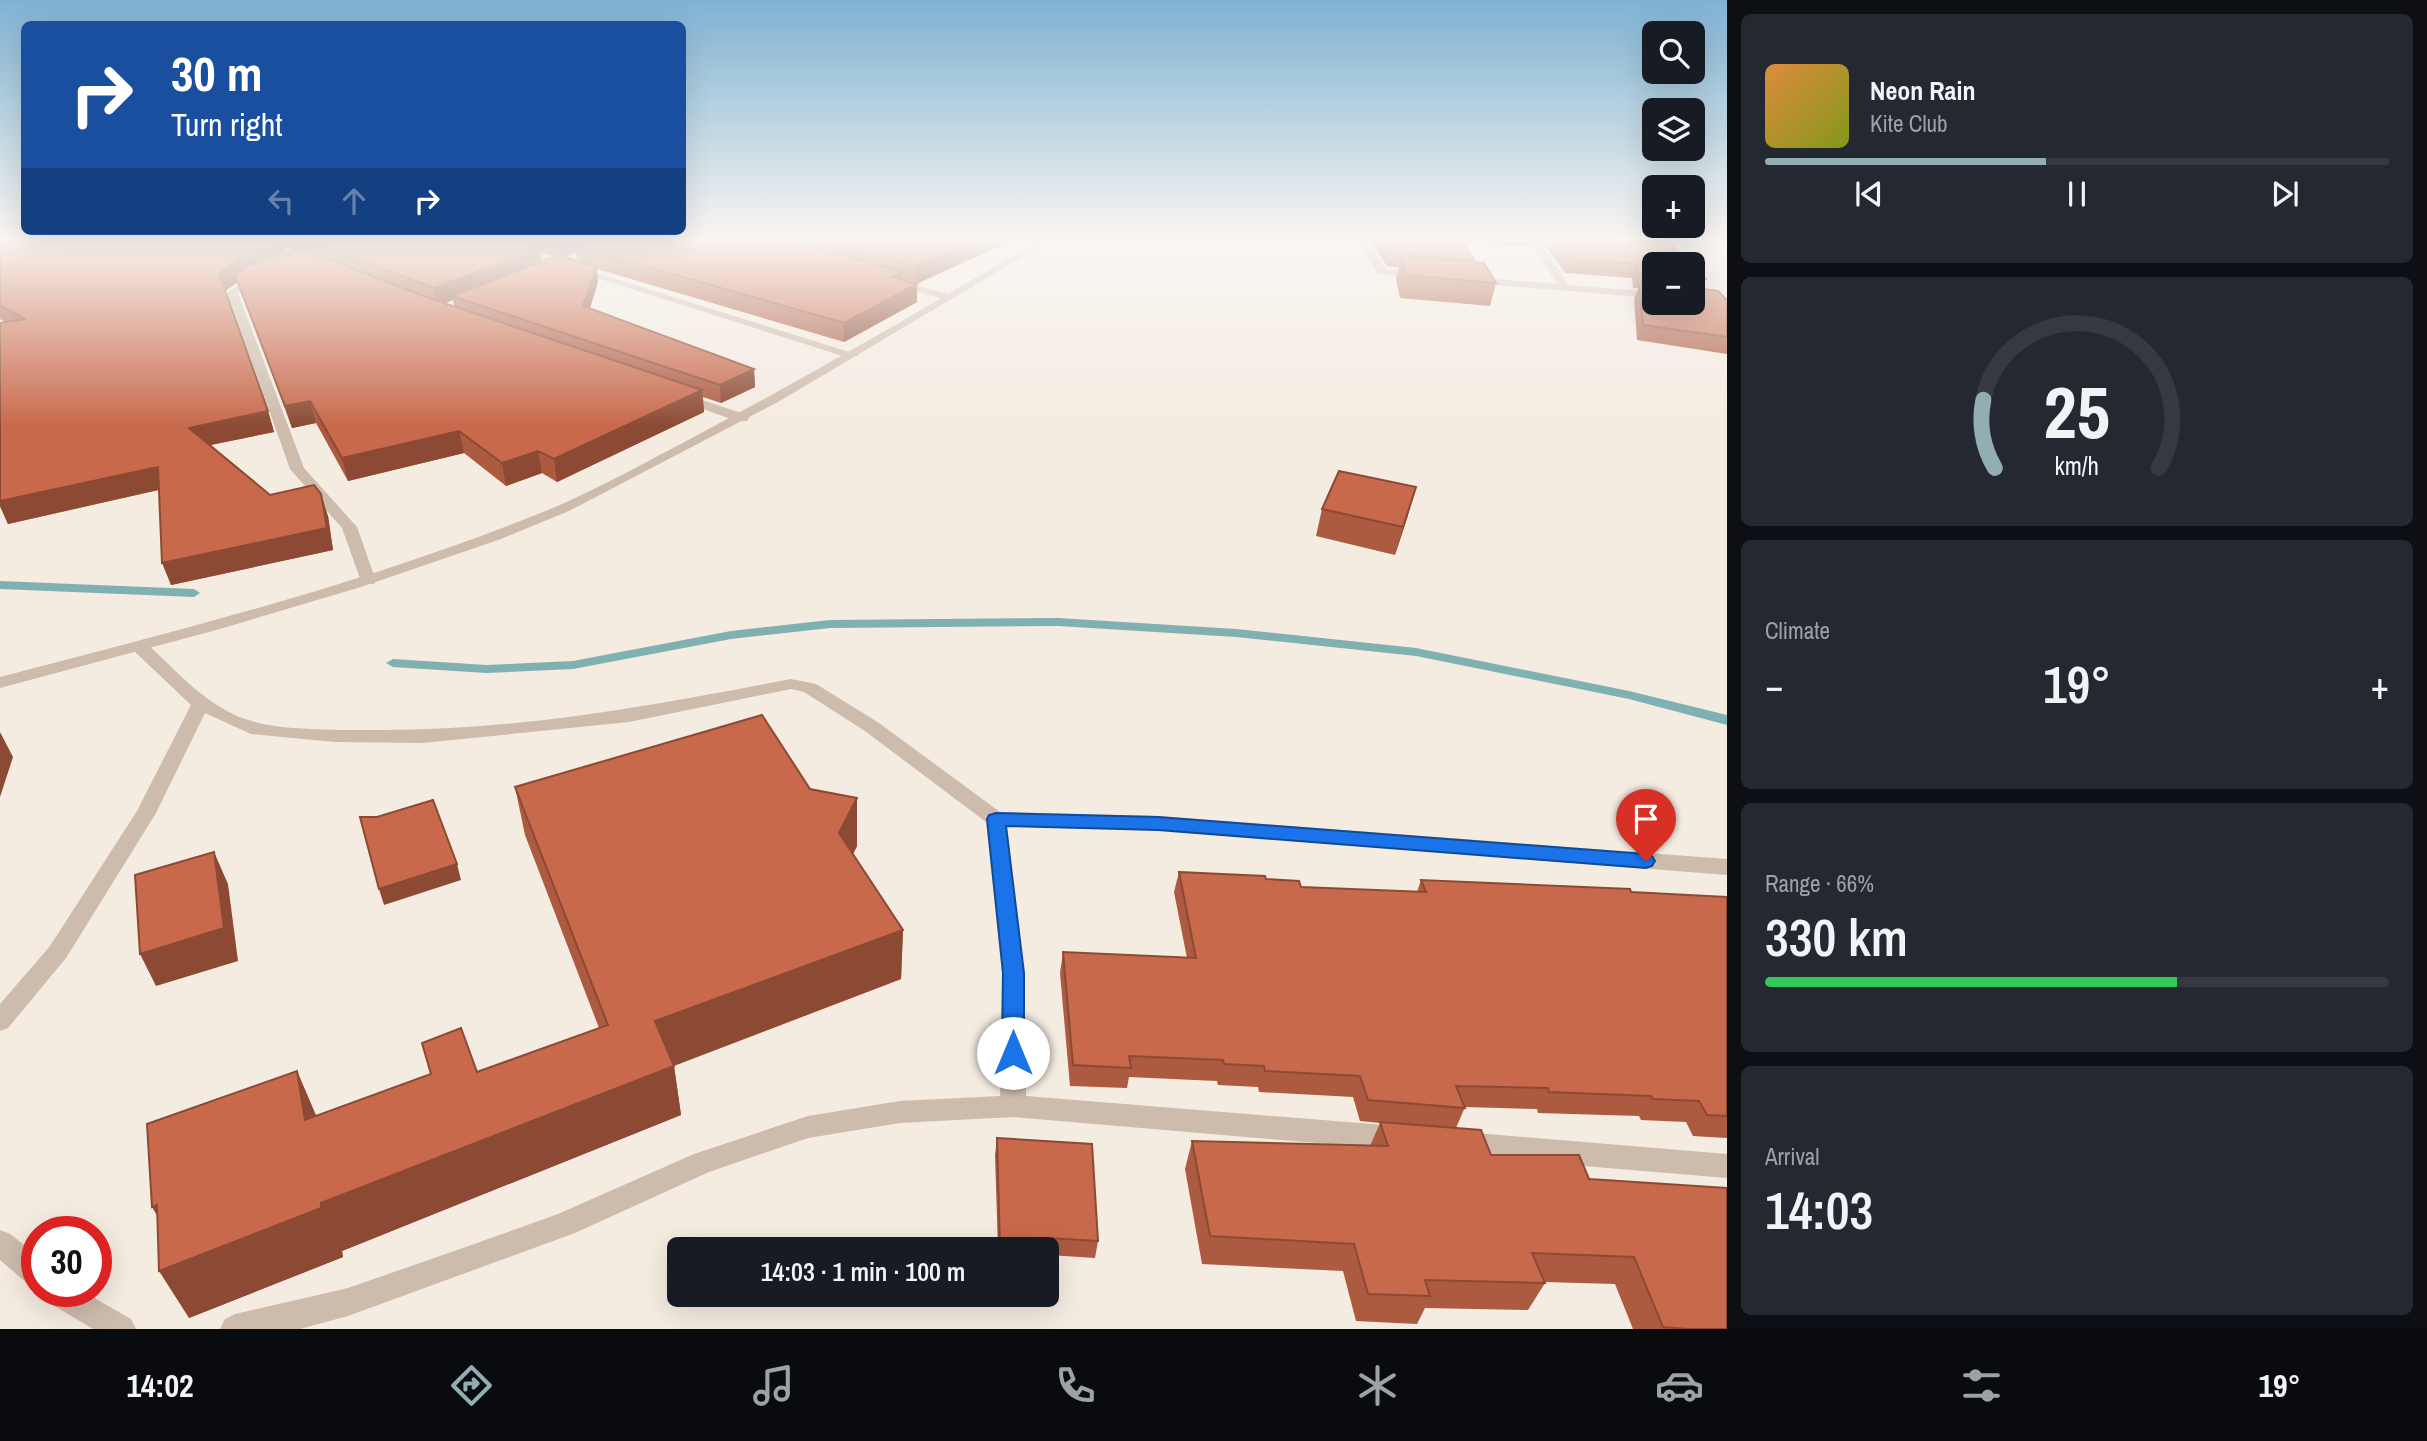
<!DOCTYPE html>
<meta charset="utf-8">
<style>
body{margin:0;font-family:"Archivo Narrow",sans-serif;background:#242831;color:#f1f3f6;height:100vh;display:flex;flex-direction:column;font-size:26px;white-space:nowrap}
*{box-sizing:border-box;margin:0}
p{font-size:23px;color:#9ea1a6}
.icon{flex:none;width:38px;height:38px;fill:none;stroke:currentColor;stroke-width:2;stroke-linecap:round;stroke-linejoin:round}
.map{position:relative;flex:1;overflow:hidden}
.panel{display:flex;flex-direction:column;gap:14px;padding:14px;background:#0d0f14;width:700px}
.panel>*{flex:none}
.guide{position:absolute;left:21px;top:21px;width:665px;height:214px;border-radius:10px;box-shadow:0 7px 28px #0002;background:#1a4fa0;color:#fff;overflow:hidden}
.controls{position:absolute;left:1642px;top:21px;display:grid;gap:14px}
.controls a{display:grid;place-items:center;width:63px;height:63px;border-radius:10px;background:#171b24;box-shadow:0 7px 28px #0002;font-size:35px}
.speed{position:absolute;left:21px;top:1216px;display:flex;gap:14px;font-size:35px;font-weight:700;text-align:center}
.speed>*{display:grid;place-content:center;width:91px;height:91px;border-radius:50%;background:#171b24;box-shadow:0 7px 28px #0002;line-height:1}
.speed .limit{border:10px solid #d22;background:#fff;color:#111}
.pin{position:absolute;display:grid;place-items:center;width:60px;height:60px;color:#fff;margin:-72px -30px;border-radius:50% 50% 50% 0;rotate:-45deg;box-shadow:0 0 7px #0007}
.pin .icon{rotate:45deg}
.me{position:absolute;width:77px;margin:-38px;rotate:0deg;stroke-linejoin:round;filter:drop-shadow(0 0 5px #0008)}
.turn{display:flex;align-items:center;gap:24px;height:147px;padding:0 35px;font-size:32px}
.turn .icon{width:91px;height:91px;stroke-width:2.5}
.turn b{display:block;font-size:49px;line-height:60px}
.lanes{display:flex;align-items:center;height:66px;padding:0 35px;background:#0003;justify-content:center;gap:35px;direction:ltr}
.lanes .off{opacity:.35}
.big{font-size:52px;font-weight:600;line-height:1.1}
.panel .tile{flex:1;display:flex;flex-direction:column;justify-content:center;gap:10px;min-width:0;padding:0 24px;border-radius:10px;background:#242831}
.panel .dial{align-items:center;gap:0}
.dial svg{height:182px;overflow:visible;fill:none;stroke:#363941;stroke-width:7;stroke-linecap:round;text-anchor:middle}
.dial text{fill:#f1f3f6;stroke:none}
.song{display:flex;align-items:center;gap:21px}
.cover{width:84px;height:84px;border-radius:10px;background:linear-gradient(135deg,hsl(30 70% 55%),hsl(70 70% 35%))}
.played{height:7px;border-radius:4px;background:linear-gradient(90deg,#92aeb2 45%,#363941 45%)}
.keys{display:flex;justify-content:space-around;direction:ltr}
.heat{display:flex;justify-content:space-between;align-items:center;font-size:38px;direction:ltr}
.charge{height:10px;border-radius:5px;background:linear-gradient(90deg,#34c759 66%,#363941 0)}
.trip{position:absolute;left:667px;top:1237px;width:392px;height:70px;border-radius:10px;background:#171b24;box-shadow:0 7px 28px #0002;font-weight:600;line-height:70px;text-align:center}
.tab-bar{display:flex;height:112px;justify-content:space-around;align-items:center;background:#090b0e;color:#9ea1a6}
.tab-bar .icon{width:49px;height:49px}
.tab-bar .on{color:#92aeb2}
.tab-bar b{font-size:32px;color:#f1f3f6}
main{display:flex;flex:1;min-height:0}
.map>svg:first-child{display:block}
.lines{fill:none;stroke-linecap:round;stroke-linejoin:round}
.stream{fill:#7fb0b2;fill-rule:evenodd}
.minor{fill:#cdbbac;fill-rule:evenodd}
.tertiary{fill:#cdbbac;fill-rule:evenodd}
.wall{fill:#ac5a40;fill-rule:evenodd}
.shaded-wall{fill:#8c4a34}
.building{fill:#c8694b;stroke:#8c4a34;stroke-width:2}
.route{fill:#1a73e8;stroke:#114b97;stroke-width:2}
</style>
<main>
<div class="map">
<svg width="1727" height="1329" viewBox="0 0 1727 1329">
<rect width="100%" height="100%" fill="#f4ebe1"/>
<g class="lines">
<!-- stream -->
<g class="stream">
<polygon points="0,581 194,589 200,593 194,597 0,589"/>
<polygon points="1058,618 1236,629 1416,648 1629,691 1727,715 1727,725 1629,699 1416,656 1236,637 1058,626 830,628 731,639 573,669 486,673 393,667 386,663 393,659 486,665 573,661 731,631 830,620"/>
</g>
<!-- minor -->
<g class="minor">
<polygon points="480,241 494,241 859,355 849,358"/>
<polygon points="1357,241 1367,241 1385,269 1420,272 1425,275 1420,278 1378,274"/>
<polygon points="1530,241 1540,241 1569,285 1654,292 1654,298 1472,283 1467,280 1472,277 1557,284"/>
<polygon points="256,274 265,276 238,293 304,468 357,527 376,581 374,584 362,584 342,528 290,469 227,292"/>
<polygon points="894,279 951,295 953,297 947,300 890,284 890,280"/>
<polygon points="682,393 747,415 749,418 747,421 737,421 677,400 677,394"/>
<path d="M139,641L145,642C178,672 210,711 255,722C284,730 335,730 366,730C510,732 650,706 791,679L816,684L879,723L1000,812L1158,816L1727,859V875L1158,830L1007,826L1024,973L1026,1096L1397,1126L1406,1130L1410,1138L1406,1146L1397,1150L1013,1117L900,1123L808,1138L709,1172L575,1233L348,1316L300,1329H220L225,1319L235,1314L348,1288L463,1248L558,1214L694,1154L808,1116L900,1101L1000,1096L1002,973L986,822L865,731L804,692L791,689L629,722L423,743L334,742L251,734L205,713L156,813L66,958L8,1028L0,1031V1004L50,946L137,811L191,705L133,650L130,646Z"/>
<polygon points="1464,1132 1727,1154 1727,1178 1464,1156 1455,1152 1451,1144 1455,1136"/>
<polygon points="0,1230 10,1234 37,1255 37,1287 27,1283 0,1260"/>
<polygon points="44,1292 84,1292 131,1319 136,1329 93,1329 48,1302"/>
</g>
<!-- tertiary -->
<path class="tertiary" d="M1038,241H1049L778,402L569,511L501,539L361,587L220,629L0,688V677C189,628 379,580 560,505C605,485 648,461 692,438C809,376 924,309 1038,241Z"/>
</g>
<!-- wall -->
<g class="wall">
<path d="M0,241H1010L916,284H917V302L844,342L597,269L598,282L590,308L754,369L755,387L721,403L703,397L704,412L557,482L542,473L506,486L464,453L348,481L316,423L292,428L238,282L225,291L268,411L274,432L210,445L270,495L328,516L333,550L171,585L159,490L8,524L0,506V323L5,322L0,319ZM284,246L293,250L286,253ZM540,252L548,255L555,257L542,262ZM576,252L577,261L564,257ZM453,300L454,306L446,303Z"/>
<polygon points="1370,241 1532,241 1530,246 1463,242 1474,260 1473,263 1496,283 1490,306 1400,298 1396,279 1399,268 1387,266"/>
<polygon points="1542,241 1667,241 1654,264 1654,303 1692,266 1706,279 1702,289 1727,300 1727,354 1637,340 1634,299 1638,288 1633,288 1632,278 1565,273"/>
<polygon points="1322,509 1408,515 1395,555 1316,536"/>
<polygon points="515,787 810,789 857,798 857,846 853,854 903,930 901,979 674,1066 681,1115 342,1251 343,1257 189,1318 157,1216 297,1071 316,1116 477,1072 599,1028 525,835"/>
<polygon points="1179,872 1266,879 1301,887 1417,892 1421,880 1727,897 1727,1138 1693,1136 1686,1122 1641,1120 1639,1116 1538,1113 1537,1109 1465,1107 1456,1128 1491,1155 1589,1179 1727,1329 1633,1329 1615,1284 1544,1282 1545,1283 1528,1310 1425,1308 1417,1324 1356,1321 1343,1271 1202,1264 1185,1169 1192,1141 1370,1146 1380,1123 1360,1121 1353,1097 1259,1092 1258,1087 1218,1085 1217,1081 1129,1077 1127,1088 1070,1086 1060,973 1063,952 1187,958 1174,892"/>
<polygon points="997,1138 1098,1241 1095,1258 1049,1255 1047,1267 1046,1250 998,1250 995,1155"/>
</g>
<!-- shaded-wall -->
<g class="shaded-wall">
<polygon points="557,241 605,241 575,246 576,252 560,258"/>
<polygon points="974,241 1010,241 916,284 916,266"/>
<polygon points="283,243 288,260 235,275 238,282 225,291 219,273 241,258"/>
<polygon points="540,248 542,265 452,296 453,300 438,306 434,288"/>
<polygon points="596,267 598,282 585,322 583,306"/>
<polygon points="903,272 902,290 892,277"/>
<polygon points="917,284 917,302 844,342 844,323"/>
<polygon points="754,369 755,387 721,403 720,385"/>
<polygon points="702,390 704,412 557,482 554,459"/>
<polygon points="310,401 316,423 292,428 285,406"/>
<polygon points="268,411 274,432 196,448 189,428"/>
<polygon points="459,431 464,453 348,481 342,458"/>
<polygon points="538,451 542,473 506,486 502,463"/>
<polygon points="158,467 166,488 8,524 0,506 0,501"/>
<polygon points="1416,487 1408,515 1395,555 1403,527"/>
<polygon points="321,494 328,516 333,550 171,585 162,563"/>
<polygon points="0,732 13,757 0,797"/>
<polygon points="857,798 857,846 840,881 839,833"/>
<polygon points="214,852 228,884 238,961 156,986 140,954"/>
<polygon points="457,864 461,880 384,905 379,889"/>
<polygon points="903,930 901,979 662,1070 655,1021"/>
<polygon points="674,1066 681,1115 342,1251 343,1257 189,1318 159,1271 321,1203"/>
<polygon points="297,1071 318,1120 305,1120"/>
<polygon points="157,1205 181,1256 152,1207"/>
</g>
<!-- building -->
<g class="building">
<polygon points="0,241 278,241 283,243 241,258 219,273 268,411 189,428 270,495 314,485 321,494 327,528 162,563 158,467 0,501 0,323 25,319 0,305"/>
<polygon points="309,241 518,241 540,248 434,288"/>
<polygon points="590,241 791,241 903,272 892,277 917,284 844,323 575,246"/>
<polygon points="825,241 974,241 916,266"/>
<polygon points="1382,241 1462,241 1474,260 1390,253"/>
<polygon points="1555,241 1667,241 1691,264 1654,264 1654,275 1638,274 1637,264 1569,260"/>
<polygon points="299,248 429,298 702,390 554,459 538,451 502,463 459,431 342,458 310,401 285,406 235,275 251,265"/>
<polygon points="559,255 596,267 583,306 754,369 720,385 452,296"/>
<polygon points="1402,257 1484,263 1496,283 1406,275"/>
<polygon points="1692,266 1706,279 1696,279 1696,288 1718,291 1727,300 1727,337 1643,325 1639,285 1654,285 1654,303 1692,303"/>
<polygon points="1339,471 1416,487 1403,527 1322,509"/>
<polygon points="762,715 810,789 857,798 839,833 903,930 655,1021 674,1066 321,1203 321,1208 159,1271 157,1205 152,1207 147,1124 297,1071 305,1120 431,1074 422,1043 461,1028 477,1072 608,1025 515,787"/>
<polygon points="433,800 457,864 379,889 360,817 377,817"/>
<polygon points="214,852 224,928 140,954 135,875"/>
<polygon points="1179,872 1265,876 1266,879 1299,881 1301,887 1426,892 1421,880 1630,889 1631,892 1727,897 1727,1116 1707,1115 1699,1101 1653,1099 1651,1096 1549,1092 1548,1088 1456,1086 1465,1108 1368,1100 1360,1076 1265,1071 1264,1066 1224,1064 1223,1060 1129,1056 1131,1068 1073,1065 1063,952 1196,958"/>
<polygon points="1380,1122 1481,1130 1491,1155 1579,1155 1589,1179 1727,1188 1727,1329 1688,1329 1663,1327 1634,1257 1532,1253 1545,1283 1425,1280 1430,1296 1368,1294 1354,1244 1210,1236 1192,1141 1388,1146"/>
<polygon points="997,1138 1092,1144 1098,1241 1048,1238 1049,1251 1046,1251 1046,1250 1000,1248"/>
</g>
<!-- sky -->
<linearGradient id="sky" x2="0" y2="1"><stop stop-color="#7eb2d2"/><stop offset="0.56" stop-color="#faf6f2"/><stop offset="1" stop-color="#faf6f2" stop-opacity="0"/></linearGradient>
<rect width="1727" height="427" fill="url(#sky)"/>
<!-- route -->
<polygon class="route" points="996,813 1158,817 1646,854 1652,856 1655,861 1652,866 1646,868 1158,830 1006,826 1024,973 1024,1053 1021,1059 1013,1062 1005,1059 1002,1053 1003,973 987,819 989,815"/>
</svg>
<div class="controls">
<a><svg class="icon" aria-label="search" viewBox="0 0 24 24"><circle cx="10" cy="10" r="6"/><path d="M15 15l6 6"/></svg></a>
<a><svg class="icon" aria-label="layers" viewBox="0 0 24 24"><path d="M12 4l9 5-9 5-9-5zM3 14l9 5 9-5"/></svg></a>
<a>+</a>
<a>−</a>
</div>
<div class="speed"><div class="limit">30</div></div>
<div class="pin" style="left:1646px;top:861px;background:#d93025"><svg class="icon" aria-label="arrive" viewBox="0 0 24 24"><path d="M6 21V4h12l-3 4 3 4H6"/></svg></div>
<svg class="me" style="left:1013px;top:1053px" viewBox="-20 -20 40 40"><circle r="19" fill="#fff"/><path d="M0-13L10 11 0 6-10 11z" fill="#1a73e8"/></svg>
<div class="trip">14:03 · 1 min · 100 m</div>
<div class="guide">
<div class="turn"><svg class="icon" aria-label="right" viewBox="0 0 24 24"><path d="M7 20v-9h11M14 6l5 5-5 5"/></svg><div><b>30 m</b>Turn right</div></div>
<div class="lanes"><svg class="icon off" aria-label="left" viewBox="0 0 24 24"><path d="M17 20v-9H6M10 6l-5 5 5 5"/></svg><svg class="icon off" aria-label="ahead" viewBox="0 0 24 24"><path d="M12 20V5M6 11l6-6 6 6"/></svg><svg class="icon" aria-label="right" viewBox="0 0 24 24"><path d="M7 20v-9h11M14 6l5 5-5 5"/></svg></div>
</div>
</div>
<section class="panel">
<div class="tile">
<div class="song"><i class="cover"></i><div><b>Neon Rain</b><p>Kite Club</p></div></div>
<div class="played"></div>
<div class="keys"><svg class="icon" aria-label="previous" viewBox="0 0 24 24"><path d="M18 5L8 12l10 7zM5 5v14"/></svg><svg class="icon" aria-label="pause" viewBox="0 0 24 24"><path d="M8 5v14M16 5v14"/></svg><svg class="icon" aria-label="next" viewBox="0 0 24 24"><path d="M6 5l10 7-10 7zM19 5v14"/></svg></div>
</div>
<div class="tile dial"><svg viewBox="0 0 100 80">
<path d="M14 69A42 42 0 1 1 86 69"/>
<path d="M14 69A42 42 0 0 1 9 39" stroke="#92aeb2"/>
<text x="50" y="56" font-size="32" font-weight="700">25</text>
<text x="50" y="72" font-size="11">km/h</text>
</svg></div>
<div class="tile"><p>Climate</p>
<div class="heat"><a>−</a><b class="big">19°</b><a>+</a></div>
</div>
<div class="tile"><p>Range · 66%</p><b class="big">330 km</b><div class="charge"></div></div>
<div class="tile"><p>Arrival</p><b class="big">14:03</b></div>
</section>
</main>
<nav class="tab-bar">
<b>14:02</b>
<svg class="icon on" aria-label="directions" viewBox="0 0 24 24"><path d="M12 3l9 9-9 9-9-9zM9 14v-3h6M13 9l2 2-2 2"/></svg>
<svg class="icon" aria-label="music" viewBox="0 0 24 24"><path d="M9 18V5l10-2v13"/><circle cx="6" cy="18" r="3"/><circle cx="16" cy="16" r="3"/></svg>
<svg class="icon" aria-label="phone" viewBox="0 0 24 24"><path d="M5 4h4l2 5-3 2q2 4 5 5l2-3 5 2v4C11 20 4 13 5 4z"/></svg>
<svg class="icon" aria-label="climate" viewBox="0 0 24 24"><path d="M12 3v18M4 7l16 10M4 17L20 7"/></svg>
<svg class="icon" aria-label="car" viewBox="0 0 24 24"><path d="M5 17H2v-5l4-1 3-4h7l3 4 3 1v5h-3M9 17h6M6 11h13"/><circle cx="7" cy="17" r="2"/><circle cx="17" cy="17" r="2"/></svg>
<svg class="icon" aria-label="filters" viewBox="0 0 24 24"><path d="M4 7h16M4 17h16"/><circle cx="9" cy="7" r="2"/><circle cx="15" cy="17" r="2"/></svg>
<b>19°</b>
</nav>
